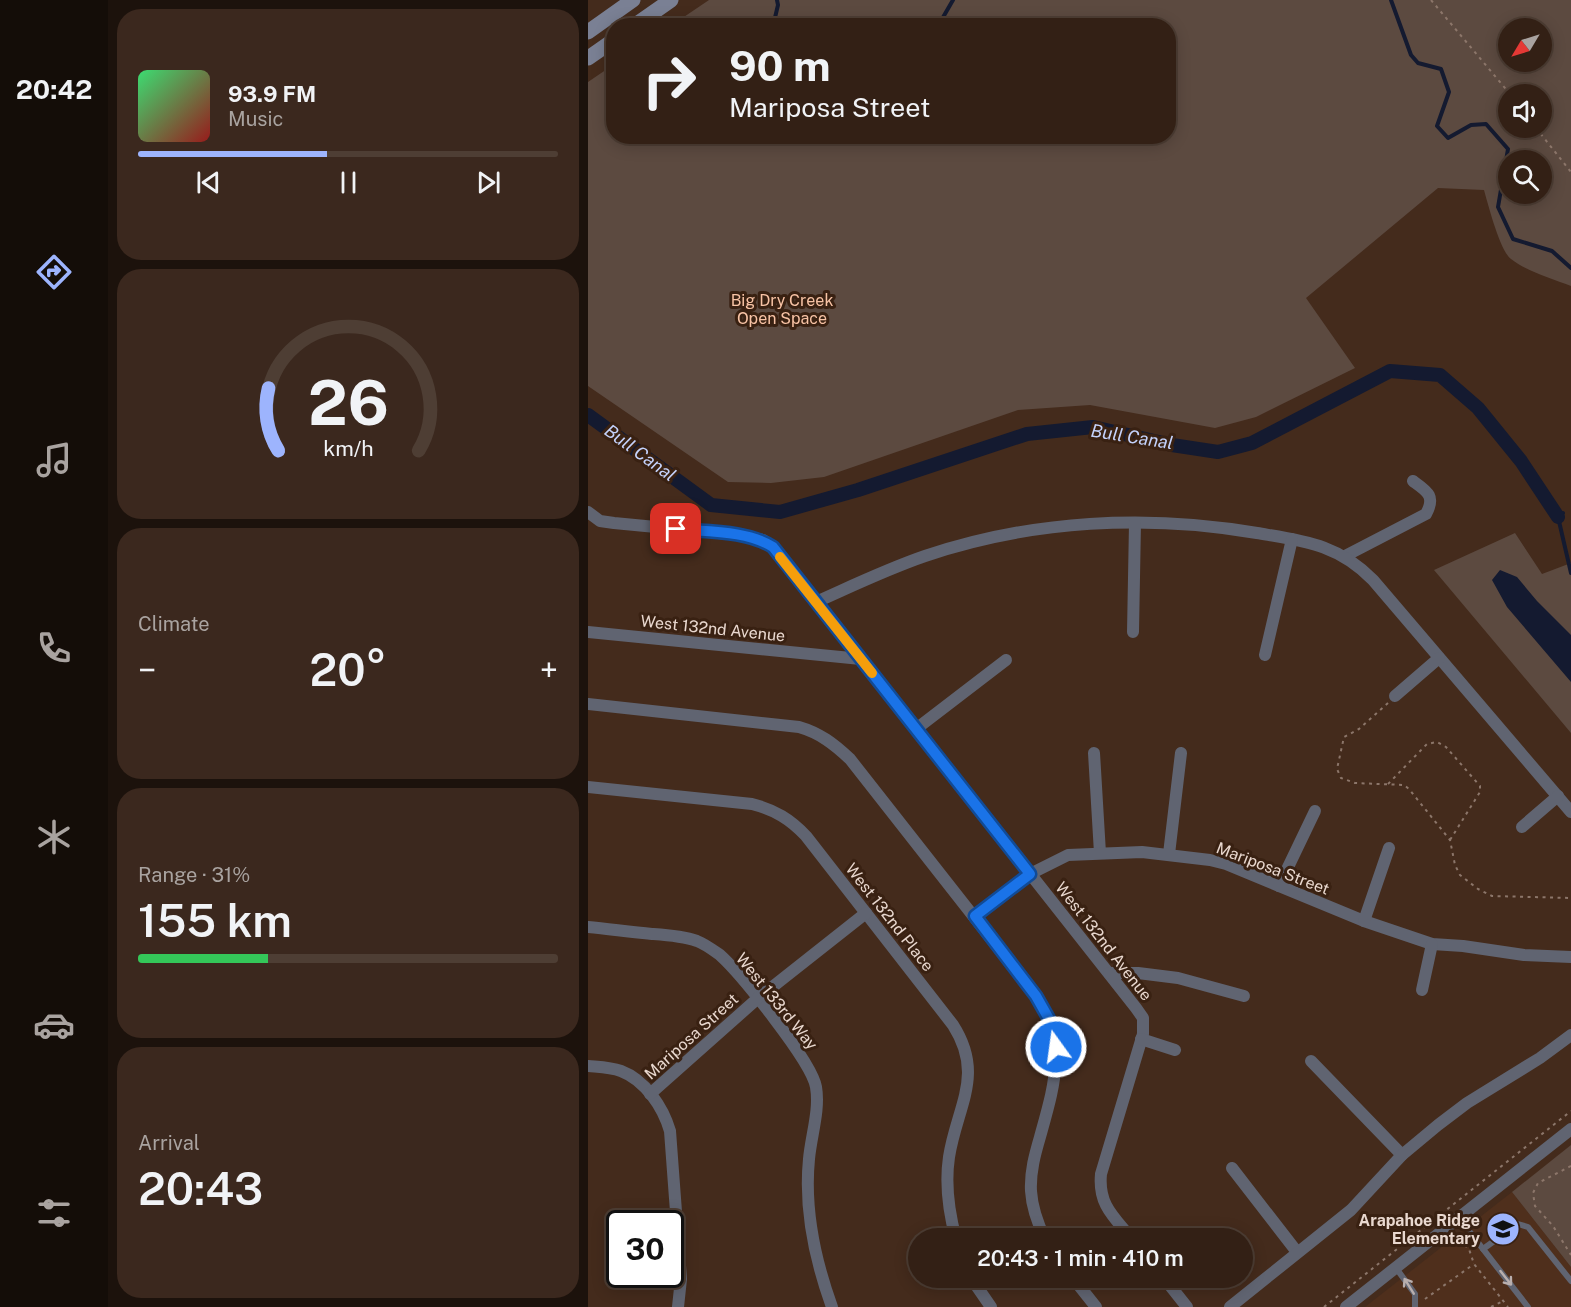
<!DOCTYPE html>
<meta charset="utf-8">
<style>
body{margin:0;font-family:"Public Sans",sans-serif;background:#3b281e;color:#f1f3f6;height:100vh;display:flex;flex-direction:column;font-size:22px;white-space:nowrap}
*{box-sizing:border-box;margin:0}
p{font-size:20px;color:#a9a3a0}
.icon{flex:none;width:33px;height:33px;fill:none;stroke:currentColor;stroke-width:2;stroke-linecap:round;stroke-linejoin:round}
.map{position:relative;flex:1;overflow:hidden}
.panel{display:flex;flex-direction:column;gap:9px;padding:9px;background:#1c120c;width:480px}
.panel>*{flex:none}
.banner{position:absolute;left:18px;top:18px;width:570px;height:126px;border-radius:24px;box-shadow:0 3px 15px #0003,0 0 0 2px #4e3e34;background:#332015;color:#f1f3f6;overflow:hidden}
.needle{width:39px;rotate:232deg}
.tools{position:absolute;left:910px;top:18px;display:grid;gap:12px}
.tools a{display:grid;place-items:center;width:54px;height:54px;border-radius:50%;background:#332015;box-shadow:0 3px 15px #0003,0 0 0 2px #4e3e34;font-size:30px}
.speed{position:absolute;left:18px;top:1210px;display:flex;gap:12px;font-size:30px;font-weight:700;text-align:center}
.speed>*{display:grid;place-content:center;width:78px;height:78px;border-radius:50%;background:#332015;box-shadow:0 3px 15px #0003,0 0 0 2px #4e3e34;line-height:1}
.speed .limit{border:3px solid #111;border-radius:9px;background:#fff;color:#111}
.pin{position:absolute;display:grid;place-items:center;width:51px;height:51px;color:#fff;margin:-26px;border-radius:12px;box-shadow:0 3px 9px #0006}
.me{position:absolute;width:66px;margin:-33px;rotate:346deg;stroke-linejoin:round;filter:drop-shadow(0 0 4px #0008)}
.turn{display:flex;align-items:center;gap:21px;height:126px;padding:0 24px;font-size:27px}
.turn .icon{width:78px;height:78px;stroke-width:2.5}
.turn b{display:block;font-size:42px;line-height:51px}
.big{font-size:45px;font-weight:600;line-height:1.1}
.panel .card{flex:1;display:flex;flex-direction:column;justify-content:center;gap:9px;min-width:0;padding:0 21px;border-radius:24px;background:#3b281e}
.panel .dial{align-items:center;gap:0}
.dial svg{height:156px;overflow:visible;fill:none;stroke:#4e3e34;stroke-width:7;stroke-linecap:round;text-anchor:middle}
.dial text{fill:#f1f3f6;stroke:none}
.song{display:flex;align-items:center;gap:18px}
.cover{width:72px;height:72px;border-radius:9px;background:linear-gradient(135deg,hsl(140 70% 55%),hsl(0 70% 35%))}
.played{height:6px;border-radius:3px;background:linear-gradient(90deg,#9db4fd 45%,#4e3e34 45%)}
.keys{display:flex;justify-content:space-around;direction:ltr}
.heat{display:flex;justify-content:space-between;align-items:center;font-size:33px;direction:ltr}
.charge{height:9px;border-radius:4px;background:linear-gradient(90deg,#34c759 31%,#4e3e34 0)}
.trip{position:absolute;left:320px;top:1228px;width:345px;height:60px;border-radius:30px;background:#332015;box-shadow:0 3px 15px #0003,0 0 0 2px #4e3e34;font-weight:600;line-height:60px;text-align:center}
main{display:flex;flex:1;min-height:0}
.tabs{display:flex;flex-direction:column;width:108px;justify-content:space-around;align-items:center;background:#140d08;color:#a9a3a0}
.tabs .icon{width:42px;height:42px}
.tabs .on{color:#9db4fd}
.tabs b{font-size:27px;color:#f1f3f6}
.map>svg:first-child{display:block}
.built{fill:#4f2f1c}
.green{fill:#5c4a40;fill-rule:evenodd}
.water{fill:#141a30}
.lines{fill:none;stroke-linecap:round;stroke-linejoin:round}
.stream{stroke:#141a30;stroke-width:4}
.canal{stroke:#141a30;stroke-width:14}
.path{stroke:#8c766a;stroke-width:2;stroke-dasharray:3 4.5;stroke-linecap:butt}
.service{stroke:#606471;stroke-width:6}
.minor{stroke:#606471;stroke-width:12}
.secondary{stroke:#7a8094;stroke-width:15}
.oneway{stroke:#b9afae}
.route-casing{stroke:#114b97;stroke-width:15}
.route{stroke:#1a73e8;stroke-width:10}
.slow{stroke:#f59e0b;stroke-width:10}
.labels{text-anchor:middle;stroke-width:6;stroke-linejoin:round;paint-order:stroke}
.park-label{font-size:16px;fill:#f8c3a5;stroke:#392112}
.street-label{font-size:16px;fill:#e9d8cf;stroke:#392112}
.poi-label{font-size:16px;font-weight:bold;fill:#e9d8cf;stroke:#392112;text-anchor:end}
.water-label{font-size:18px;font-style:italic;fill:#c4d2fb;stroke:#392112}
</style>
<main>
<nav class="tabs">
<b>20:42</b>
<svg class="icon on" aria-label="directions" viewBox="0 0 24 24"><path d="M12 3l9 9-9 9-9-9zM9 14v-3h6M13 9l2 2-2 2"/></svg>
<svg class="icon" aria-label="music" viewBox="0 0 24 24"><path d="M9 18V5l10-2v13"/><circle cx="6" cy="18" r="3"/><circle cx="16" cy="16" r="3"/></svg>
<svg class="icon" aria-label="phone" viewBox="0 0 24 24"><path d="M5 4h4l2 5-3 2q2 4 5 5l2-3 5 2v4C11 20 4 13 5 4z"/></svg>
<svg class="icon" aria-label="climate" viewBox="0 0 24 24"><path d="M12 3v18M4 7l16 10M4 17L20 7"/></svg>
<svg class="icon" aria-label="car" viewBox="0 0 24 24"><path d="M5 17H2v-5l4-1 3-4h7l3 4 3 1v5h-3M9 17h6M6 11h13"/><circle cx="7" cy="17" r="2"/><circle cx="17" cy="17" r="2"/></svg>
<svg class="icon" aria-label="filters" viewBox="0 0 24 24"><path d="M4 7h16M4 17h16"/><circle cx="9" cy="7" r="2"/><circle cx="15" cy="17" r="2"/></svg>
</nav>
<section class="panel">
<div class="card">
<div class="song"><i class="cover"></i><div><b>93.9 FM</b><p>Music</p></div></div>
<div class="played"></div>
<div class="keys"><svg class="icon" aria-label="previous" viewBox="0 0 24 24"><path d="M18 5L8 12l10 7zM5 5v14"/></svg><svg class="icon" aria-label="pause" viewBox="0 0 24 24"><path d="M8 5v14M16 5v14"/></svg><svg class="icon" aria-label="next" viewBox="0 0 24 24"><path d="M6 5l10 7-10 7zM19 5v14"/></svg></div>
</div>
<div class="card dial"><svg viewBox="0 0 100 80">
<path d="M14 69A42 42 0 1 1 86 69"/>
<path d="M14 69A42 42 0 0 1 9 37" stroke="#9db4fd"/>
<text x="50" y="56" font-size="32" font-weight="700">26</text>
<text x="50" y="72" font-size="11">km/h</text>
</svg></div>
<div class="card"><p>Climate</p>
<div class="heat"><a>−</a><b class="big">20°</b><a>+</a></div>
</div>
<div class="card"><p>Range · 31%</p><b class="big">155 km</b><div class="charge"></div></div>
<div class="card"><p>Arrival</p><b class="big">20:43</b></div>
</section>
<div class="map">
<svg width="983" height="1307" viewBox="0 0 983 1307">
<rect width="100%" height="100%" fill="#442b1c"/>
<!-- built -->
<polygon class="built" points="924,1192 983,1267 983,1307 777,1307"/>
<!-- green -->
<g class="green">
<path d="M121,0H983V286C963,278 940,272 923,259C912,251 900,204 896,190L850,188L718,298L767,368L668,417L627,428L502,405L430,410L236,477L183,483L140,482L0,386V82L25,65L26,136H580V26L84,25ZM921,28H954V62H921ZM921,94H954V128H921ZM921,160H954V194H921Z"/>
<polygon points="927,533 954,574 983,563 983,733 846,570"/>
<polygon points="983,1145 983,1267 924,1192"/>
</g>
<!-- water -->
<polygon class="water" points="912,570 929,577 949,601 983,635 983,682 919,607 904,580"/>
<g class="lines">
<!-- stream -->
<g class="stream">
<polyline points="803,0 823,55 830,63 853,69 861,92 849,126 860,138 883,125 898,124 920,149 910,207 925,239 964,251 983,268"/>
<polyline points="185,26 190,5 189,0"/>
<polyline points="350,26 365,0"/>
<polyline points="975,513 970,517 983,573"/>
</g>
<!-- canal -->
<polyline class="canal" points="0,415 123,505 192,512 270,490 439,434 505,427 584,445 630,452 664,443 802,371 852,375 890,408 933,461 970,517"/>
<!-- path -->
<g class="path">
<polyline points="843,0 922,94"/>
<polyline points="948,128 983,172"/>
<polyline points="800,703 771,729 756,737 749,769 753,778 767,783 816,785 821,789 862,840 867,865 872,875 890,889 904,896 983,898"/>
<polyline points="800,784 839,744 849,742 858,747 892,786 892,792 862,840"/>
<polyline points="983,1166 950,1183 945,1193 947,1206 965,1226 983,1255"/>
<polyline points="871,1240 881,1249 886,1264 920,1307"/>
<polyline points="837,1299 886,1264"/>
<polyline points="736,1307 983,1111"/>
<polyline points="903,1307 915,1301"/>
</g>
<!-- service -->
<g class="service">
<polyline points="871,1218 940,1307"/>
<polyline points="895,1249 930,1224 940,1227 983,1281"/>
<polyline points="808,1268 827,1294 827,1307"/>
</g>
<!-- minor -->
<g class="minor">
<polyline points="0,512 12,521 26,523 151,535 175,540 185,547 273,659"/>
<path d="M757,556L838,514C848,496 839,491 825,481"/>
<path d="M228,602C264,586 299,569 337,556C444,520 559,514 669,533C716,541 750,544 785,580L983,812"/>
<path d="M0,632L273,659L548,1008L555,1018V1034L513,1174C510,1205 526,1217 544,1239"/>
<polyline points="545,632 547,523"/>
<polyline points="677,655 704,539"/>
<polyline points="807,696 851,658"/>
<path d="M0,704L211,727C232,733 246,744 262,759L448,996C479,1047 467,1083 452,1137C447,1154 442,1172 443,1191C444,1208 450,1224 457,1239"/>
<polyline points="328,729 418,660"/>
<polyline points="506,753 512,853"/>
<path d="M0,787L164,804C187,810 202,819 218,836L365,1025C397,1075 369,1106 361,1157C357,1184 361,1213 368,1239"/>
<polyline points="934,827 970,796"/>
<polyline points="581,854 593,753"/>
<polyline points="691,886 727,811"/>
<polyline points="387,916 442,874 480,855 554,852 622,860 638,864 776,921 844,944 875,946 936,955 983,957"/>
<polyline points="776,921 801,848"/>
<path d="M0,927C21,929 42,932 64,934C78,935 94,936 109,941C117,944 125,950 132,955C153,974 224,1062 228,1087C232,1110 223,1136 221,1159C216,1209 227,1260 244,1307"/>
<polyline points="521,973 550,973 590,978 656,996"/>
<polyline points="834,990 844,944"/>
<polyline points="553,1039 587,1050"/>
<polyline points="723,1061 814,1155"/>
<path d="M0,1066C11,1067 22,1067 33,1071C57,1080 75,1107 82,1131L93,1279L90,1307"/>
<polyline points="62,1094 169,999 278,913"/>
<polyline points="644,1168 709,1252"/>
<polyline points="383,1278 403,1307"/>
<polyline points="485,1278 508,1307"/>
<polyline points="576,1278 599,1307"/>
<polyline points="642,1307 763,1210 814,1155 850,1125 879,1103 952,1058 983,1035"/>
<polyline points="758,1307 983,1129"/>
</g>
<!-- secondary -->
<g class="secondary">
<polyline points="46,26 83,0"/>
<polyline points="0,32 45,0"/>
<polyline points="0,58 26,40"/>
</g>
</g>
<!-- one-way arrows -->
<defs><path id="oneway-shaft" d="M-6 0H5M1.5-3L5.5 0L1.5 3" fill="none" stroke-width="1.6" stroke-linecap="round" stroke-linejoin="round" transform="scale(1.5)"/></defs>
<g class="oneway">
<use href="#oneway-shaft" transform="translate(918 1278) rotate(52)"/>
<use href="#oneway-shaft" transform="translate(821 1286) rotate(-122)"/>
</g>
<g class="lines">
<defs>
<path id="route" d="M88,529C119,532 158,530 185,547L442,874L387,916L448,996L461,1019L468,1047"/>
</defs>
<!-- route casing -->
<use href="#route" class="route-casing"/>
<!-- route -->
<use href="#route" class="route"/>
<!-- slow -->
<polyline class="slow" points="192,557 284,673"/>
</g>
<!-- icons -->
<defs>
<symbol id="school-disc" viewBox="-11 -11 22 22"><circle r="9.5" fill="#9db4fd" stroke="#392112"/><path d="M0-5L7-2L0 1L-7-2ZM-4 1L0 2.5L4 1V4Q0 6-4 4Z" fill="#111"/></symbol>
</defs>
<g fill-rule="evenodd">
<use href="#school-disc" x="896" y="1210" width="38" height="38"/>
</g>
<g class="labels">
<!-- park labels -->
<g class="park-label">
<text x="194" y="306">Big Dry Creek<tspan x="194" dy="18">Open Space</tspan></text>
</g>
<!-- street labels -->
<g class="street-label">
<text transform="translate(125 628) rotate(6)" y="6">West 132nd Avenue</text>
<text transform="translate(685 868) rotate(21)" y="6">Mariposa Street</text>
<text transform="translate(302 917) rotate(52)" y="6">West 132nd Place</text>
<text transform="translate(516 941) rotate(52)" y="6">West 132nd Avenue</text>
<text transform="translate(189 1001) rotate(51)" y="6">West 133rd Way</text>
<text transform="translate(103 1036) rotate(-42)" y="6">Mariposa Street</text>
</g>
<!-- poi labels -->
<g class="poi-label">
<text x="892" y="1226">Arapahoe Ridge<tspan x="892" dy="18">Elementary</tspan></text>
</g>
<!-- water labels -->
<g class="water-label">
<text transform="translate(544 437) rotate(9)" y="6">Bull Canal</text>
<text transform="translate(52 453) rotate(36)" y="6">Bull Canal</text>
</g>
</g>
</svg>
<div class="tools">
<a><svg class="needle" viewBox="-14 -14 28 28"><path d="M0-13l5 13h-10z" fill="#e53935"/><path d="M0 13l5-13h-10z" fill="#a9a3a0"/></svg></a>
<a><svg class="icon" aria-label="sound" viewBox="0 0 24 24"><path d="M4 9h4l5-4v14l-5-4H4zM17 9q2 3 0 6"/></svg></a>
<a><svg class="icon" aria-label="search" viewBox="0 0 24 24"><circle cx="10" cy="10" r="6"/><path d="M15 15l6 6"/></svg></a>
</div>
<div class="speed"><div class="limit">30</div></div>
<div class="pin" style="left:88px;top:529px;background:#d93025"><svg class="icon" aria-label="arrive" viewBox="0 0 24 24"><path d="M6 21V4h12l-3 4 3 4H6"/></svg></div>
<svg class="me" style="left:468px;top:1047px" viewBox="-20 -20 40 40"><circle r="17" fill="#1a73e8" stroke="#fff" stroke-width="3"/><path d="M0-11L8 9 0 5-8 9z" fill="#fff"/></svg>
<div class="trip">20:43 · 1 min · 410 m</div>
<div class="banner">
<div class="turn"><svg class="icon" aria-label="right" viewBox="0 0 24 24"><path d="M7 20v-9h11M14 6l5 5-5 5"/></svg><div><b>90 m</b>Mariposa Street</div></div>
</div>
</div>
</main>
